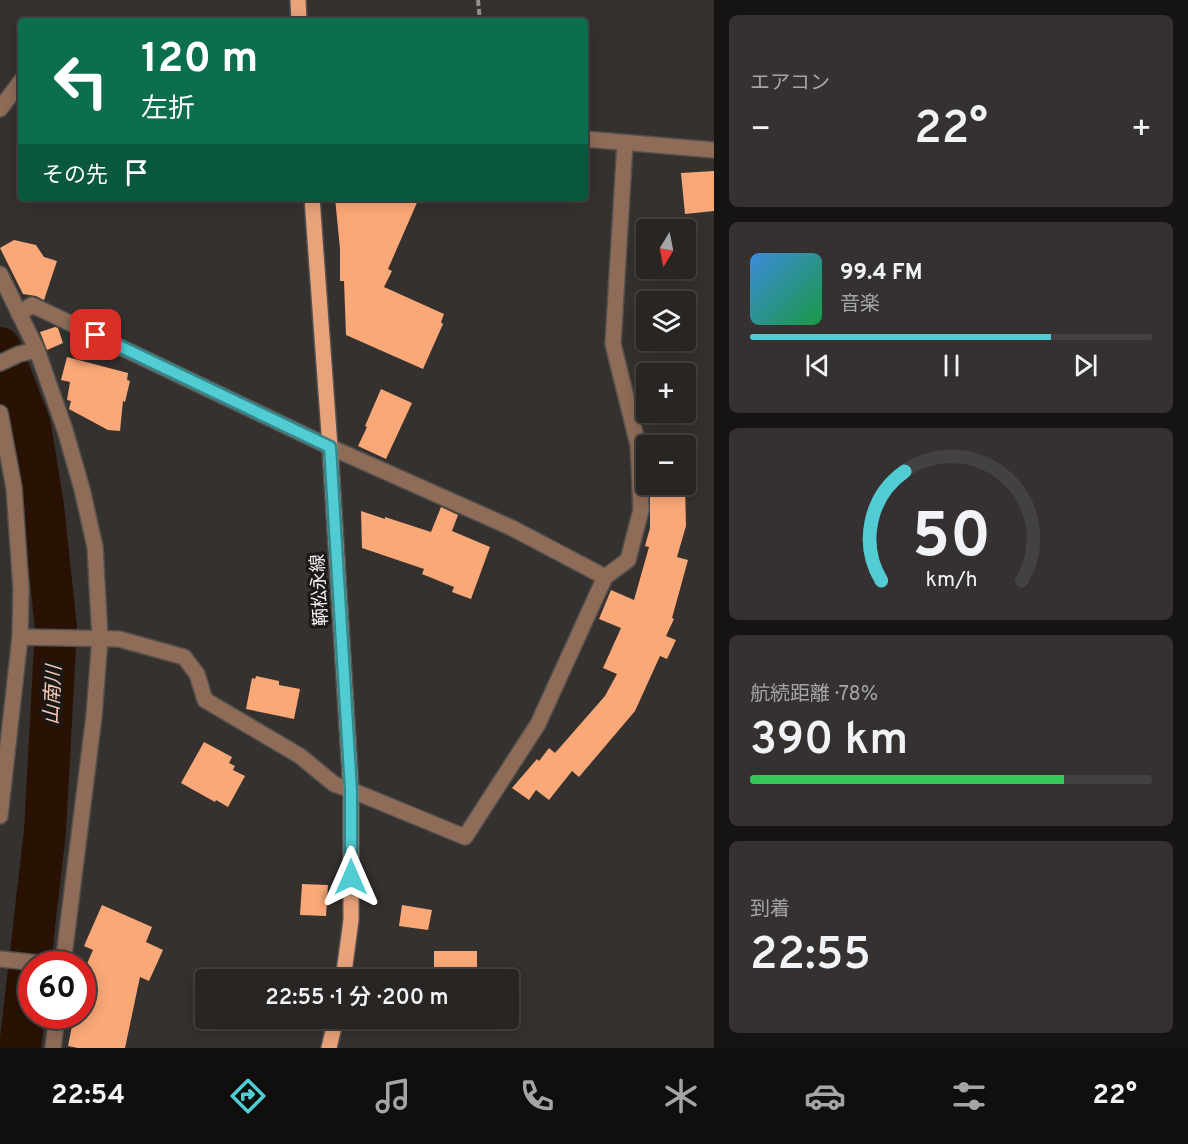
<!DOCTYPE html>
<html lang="ja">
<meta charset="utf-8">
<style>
body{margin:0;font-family:Overpass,"Noto Sans JP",sans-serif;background:#343130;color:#f1f3f6;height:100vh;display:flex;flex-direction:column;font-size:22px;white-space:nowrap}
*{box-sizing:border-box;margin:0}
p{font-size:20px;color:#a5a5a6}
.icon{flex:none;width:33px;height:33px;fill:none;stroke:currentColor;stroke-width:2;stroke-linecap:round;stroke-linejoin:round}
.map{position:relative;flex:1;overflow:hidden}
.side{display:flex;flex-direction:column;gap:15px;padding:15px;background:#161413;width:474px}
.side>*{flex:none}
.guide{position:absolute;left:18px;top:18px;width:570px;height:183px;border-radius:6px;box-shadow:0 3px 15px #0003,0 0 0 2px #444241;background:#0b6e4f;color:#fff;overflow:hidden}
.needle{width:39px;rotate:190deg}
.controls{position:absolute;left:636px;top:219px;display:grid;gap:12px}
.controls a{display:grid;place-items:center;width:60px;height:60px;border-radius:6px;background:#282523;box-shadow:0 3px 15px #0003,0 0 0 2px #444241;font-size:30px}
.speed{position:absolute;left:18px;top:951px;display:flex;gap:12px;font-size:30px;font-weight:700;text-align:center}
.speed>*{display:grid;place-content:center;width:78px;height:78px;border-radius:50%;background:#282523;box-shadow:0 3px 15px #0003,0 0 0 2px #444241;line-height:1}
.speed .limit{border:9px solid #d22;background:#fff;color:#111}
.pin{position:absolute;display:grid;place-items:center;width:51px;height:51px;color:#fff;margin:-26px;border-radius:12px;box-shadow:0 3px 9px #0006}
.me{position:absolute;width:66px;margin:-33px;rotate:0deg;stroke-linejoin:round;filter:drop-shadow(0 0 4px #0008)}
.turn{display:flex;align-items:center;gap:21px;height:126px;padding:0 24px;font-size:27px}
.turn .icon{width:78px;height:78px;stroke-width:2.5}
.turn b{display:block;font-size:42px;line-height:51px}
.then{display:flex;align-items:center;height:57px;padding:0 24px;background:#0003;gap:12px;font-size:22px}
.big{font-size:45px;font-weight:600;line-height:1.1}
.side .tile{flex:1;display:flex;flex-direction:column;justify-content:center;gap:9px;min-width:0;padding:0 21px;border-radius:9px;background:#343130}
.side .dial{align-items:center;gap:0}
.dial svg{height:156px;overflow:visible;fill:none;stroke:#444241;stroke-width:7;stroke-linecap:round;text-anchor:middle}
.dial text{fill:#f1f3f6;stroke:none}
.song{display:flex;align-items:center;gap:18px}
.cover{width:72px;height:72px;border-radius:9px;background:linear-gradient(135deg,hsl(210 70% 55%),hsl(140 70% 35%))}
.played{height:6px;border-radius:3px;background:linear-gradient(90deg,#51ccd3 75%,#444241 75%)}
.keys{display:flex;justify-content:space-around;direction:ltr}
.heat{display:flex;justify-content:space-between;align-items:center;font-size:33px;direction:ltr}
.charge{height:9px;border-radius:4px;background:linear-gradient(90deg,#34c759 78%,#444241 0)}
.trip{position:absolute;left:195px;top:969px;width:324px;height:60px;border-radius:6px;background:#282523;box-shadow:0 3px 15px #0003,0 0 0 2px #444241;font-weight:600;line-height:60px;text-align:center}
.dock{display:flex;height:96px;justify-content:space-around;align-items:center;background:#100f0e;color:#a5a5a6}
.dock .icon{width:42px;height:42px}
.dock .active{color:#51ccd3}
.dock b{font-size:27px;color:#f1f3f6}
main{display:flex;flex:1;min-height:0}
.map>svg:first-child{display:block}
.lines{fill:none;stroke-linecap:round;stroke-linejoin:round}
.river{stroke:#291204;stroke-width:42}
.building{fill:#fba878}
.minor-casing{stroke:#54504e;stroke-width:18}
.primary-casing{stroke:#54504e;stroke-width:18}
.path{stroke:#959290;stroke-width:4;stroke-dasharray:6 3;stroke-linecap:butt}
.minor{stroke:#8e6c58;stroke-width:15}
.primary{stroke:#e9a37b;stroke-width:15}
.route-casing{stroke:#358589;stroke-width:15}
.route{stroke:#51ccd3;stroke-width:10}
.labels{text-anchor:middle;stroke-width:6;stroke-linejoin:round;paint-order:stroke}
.street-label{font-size:18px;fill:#f5f2f1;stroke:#1b1918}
.water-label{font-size:20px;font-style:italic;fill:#f5cab2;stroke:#1b1918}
</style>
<main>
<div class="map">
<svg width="714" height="1048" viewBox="0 0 714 1048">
<rect width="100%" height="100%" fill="#35312f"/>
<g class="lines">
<!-- river -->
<polyline class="river" points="0,348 30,425 43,506 56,628 45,831 20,1048"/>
</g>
<!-- building -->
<g class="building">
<polygon points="714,171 714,211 685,214 681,173"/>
<polygon points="335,198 419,198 388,269 392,271 384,287 444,314 441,322 443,324 423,369 346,335 344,281 340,281 340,249"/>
<polygon points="14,240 36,245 44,257 57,261 44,300 36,296 23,294 0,248"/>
<polygon points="55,327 58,328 63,343 47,350 40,332"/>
<polygon points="67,357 128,373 127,380 130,381 125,402 123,401 120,431 108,430 69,409 71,401 67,400 70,382 61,380"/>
<polygon points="381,389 412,403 386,459 358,446 367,427 365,426"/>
<polygon points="685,484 686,526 677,557 688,560 672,618 674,619 666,636 676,640 667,659 660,656 635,711 579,777 572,771 549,800 536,790 529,800 512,788 537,759 539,761 549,748 555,753 605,696 617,674 603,668 621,628 599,619 611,590 634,600 649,547 645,546 650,528 650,485"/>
<polygon points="441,507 458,515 452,531 490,547 471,599 452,592 454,587 422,574 424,569 362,548 361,511 385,519 385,517 431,532"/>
<polygon points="256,676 279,681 279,685 300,689 294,719 246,709 252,678 255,679"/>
<polygon points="204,742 232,757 229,763 235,766 233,770 245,776 228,807 216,800 215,802 181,783"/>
<polygon points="302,884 328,885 326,916 300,915"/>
<polygon points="102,905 152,927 146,942 163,950 149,981 140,977 125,1048 78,1048 68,1046 74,1016 82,1016 82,975 93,950 84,946"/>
<polygon points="402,905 432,910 428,930 399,926"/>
<rect x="434" y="951" width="43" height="29"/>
</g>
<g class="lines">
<defs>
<g id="minor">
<polyline points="0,109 21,81"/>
<polyline points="585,139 714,150"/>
<polyline points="0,274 37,350 65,430 82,489 95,547 100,638 94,716 63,964"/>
<polyline points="19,314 32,305 330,447 512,528 605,577"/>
<polyline points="0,363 19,354 37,350"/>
<polyline points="0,413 14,488 21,589 20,637 0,816"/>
<polyline points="20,637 119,639 184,657 197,674 205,700 300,756 334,784 351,790 465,837 538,724 605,577 628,560 641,510 638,445 613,344 625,143"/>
<polyline points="0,959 47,964 63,963"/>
<polyline points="53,1048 57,1016"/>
</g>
<g id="primary">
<polyline points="298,0 299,21"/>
<polyline points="312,198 330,447 351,790 351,920 343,980"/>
<polyline points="329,1048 336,1018"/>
</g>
</defs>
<!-- minor casing -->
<use href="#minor" class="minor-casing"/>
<!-- primary casing -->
<use href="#primary" class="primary-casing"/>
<!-- path -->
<polyline class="path" points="478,0 480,21"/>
<!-- minor -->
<use href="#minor" class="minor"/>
<!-- primary -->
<use href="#primary" class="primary"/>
</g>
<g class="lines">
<defs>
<polyline id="route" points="96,335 330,447 351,790 351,877"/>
</defs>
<!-- route casing -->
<use href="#route" class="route-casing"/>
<!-- route -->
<use href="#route" class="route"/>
</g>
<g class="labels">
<!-- street labels -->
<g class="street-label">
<text transform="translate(319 590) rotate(-93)" y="6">鞆松永線</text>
</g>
<!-- water labels -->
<g class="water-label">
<text transform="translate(52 695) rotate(-87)" y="7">山南川</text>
</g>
</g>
</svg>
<div class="controls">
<a><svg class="needle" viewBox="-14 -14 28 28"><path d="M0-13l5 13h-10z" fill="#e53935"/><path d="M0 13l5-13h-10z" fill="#a5a5a6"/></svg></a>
<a><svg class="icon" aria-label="layers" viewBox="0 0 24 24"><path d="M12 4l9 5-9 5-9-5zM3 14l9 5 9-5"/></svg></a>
<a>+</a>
<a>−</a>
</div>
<div class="speed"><div class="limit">60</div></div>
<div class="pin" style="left:96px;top:335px;background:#d93025"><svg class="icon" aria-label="arrive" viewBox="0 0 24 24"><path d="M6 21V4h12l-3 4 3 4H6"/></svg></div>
<svg class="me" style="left:351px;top:877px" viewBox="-20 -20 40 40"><path d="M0-17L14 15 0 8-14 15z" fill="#51ccd3" stroke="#fff" stroke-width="4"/></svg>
<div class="trip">22:55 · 1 分 · 200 m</div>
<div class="guide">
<div class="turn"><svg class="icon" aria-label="left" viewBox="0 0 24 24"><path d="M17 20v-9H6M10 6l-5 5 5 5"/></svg><div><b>120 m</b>左折</div></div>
<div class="then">その先<svg class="icon" aria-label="arrive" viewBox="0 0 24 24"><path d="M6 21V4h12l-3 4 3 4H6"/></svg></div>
</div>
</div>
<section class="side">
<div class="tile"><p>エアコン</p>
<div class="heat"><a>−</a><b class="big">22°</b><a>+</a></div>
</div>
<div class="tile">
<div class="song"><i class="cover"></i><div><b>99.4 FM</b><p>音楽</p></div></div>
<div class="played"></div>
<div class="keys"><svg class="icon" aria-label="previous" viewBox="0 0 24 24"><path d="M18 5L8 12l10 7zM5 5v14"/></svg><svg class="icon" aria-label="pause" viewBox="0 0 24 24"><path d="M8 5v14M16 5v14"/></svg><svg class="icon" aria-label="next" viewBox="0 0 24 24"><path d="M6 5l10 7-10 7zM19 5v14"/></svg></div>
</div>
<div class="tile dial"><svg viewBox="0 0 100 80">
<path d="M14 69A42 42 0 1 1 86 69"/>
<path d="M14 69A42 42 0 0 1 26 13" stroke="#51ccd3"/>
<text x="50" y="56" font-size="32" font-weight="700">50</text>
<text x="50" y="72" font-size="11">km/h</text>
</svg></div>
<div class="tile"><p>航続距離 · 78%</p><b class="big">390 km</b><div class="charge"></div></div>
<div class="tile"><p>到着</p><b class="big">22:55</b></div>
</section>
</main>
<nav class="dock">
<b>22:54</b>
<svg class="icon active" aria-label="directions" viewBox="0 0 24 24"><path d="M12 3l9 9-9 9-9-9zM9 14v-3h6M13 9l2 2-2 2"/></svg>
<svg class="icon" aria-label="music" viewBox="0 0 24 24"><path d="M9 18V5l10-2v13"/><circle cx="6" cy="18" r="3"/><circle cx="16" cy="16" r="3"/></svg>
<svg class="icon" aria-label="phone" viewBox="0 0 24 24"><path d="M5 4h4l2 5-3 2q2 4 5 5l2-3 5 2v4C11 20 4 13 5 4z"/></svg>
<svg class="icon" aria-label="climate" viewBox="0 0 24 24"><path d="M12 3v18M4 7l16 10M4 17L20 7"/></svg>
<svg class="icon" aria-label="car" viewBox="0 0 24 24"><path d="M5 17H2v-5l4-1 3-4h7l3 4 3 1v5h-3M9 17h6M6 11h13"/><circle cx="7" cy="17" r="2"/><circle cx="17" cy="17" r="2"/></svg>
<svg class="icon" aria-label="filters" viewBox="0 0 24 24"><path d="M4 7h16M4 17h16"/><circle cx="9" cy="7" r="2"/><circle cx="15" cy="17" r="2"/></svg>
<b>22°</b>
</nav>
